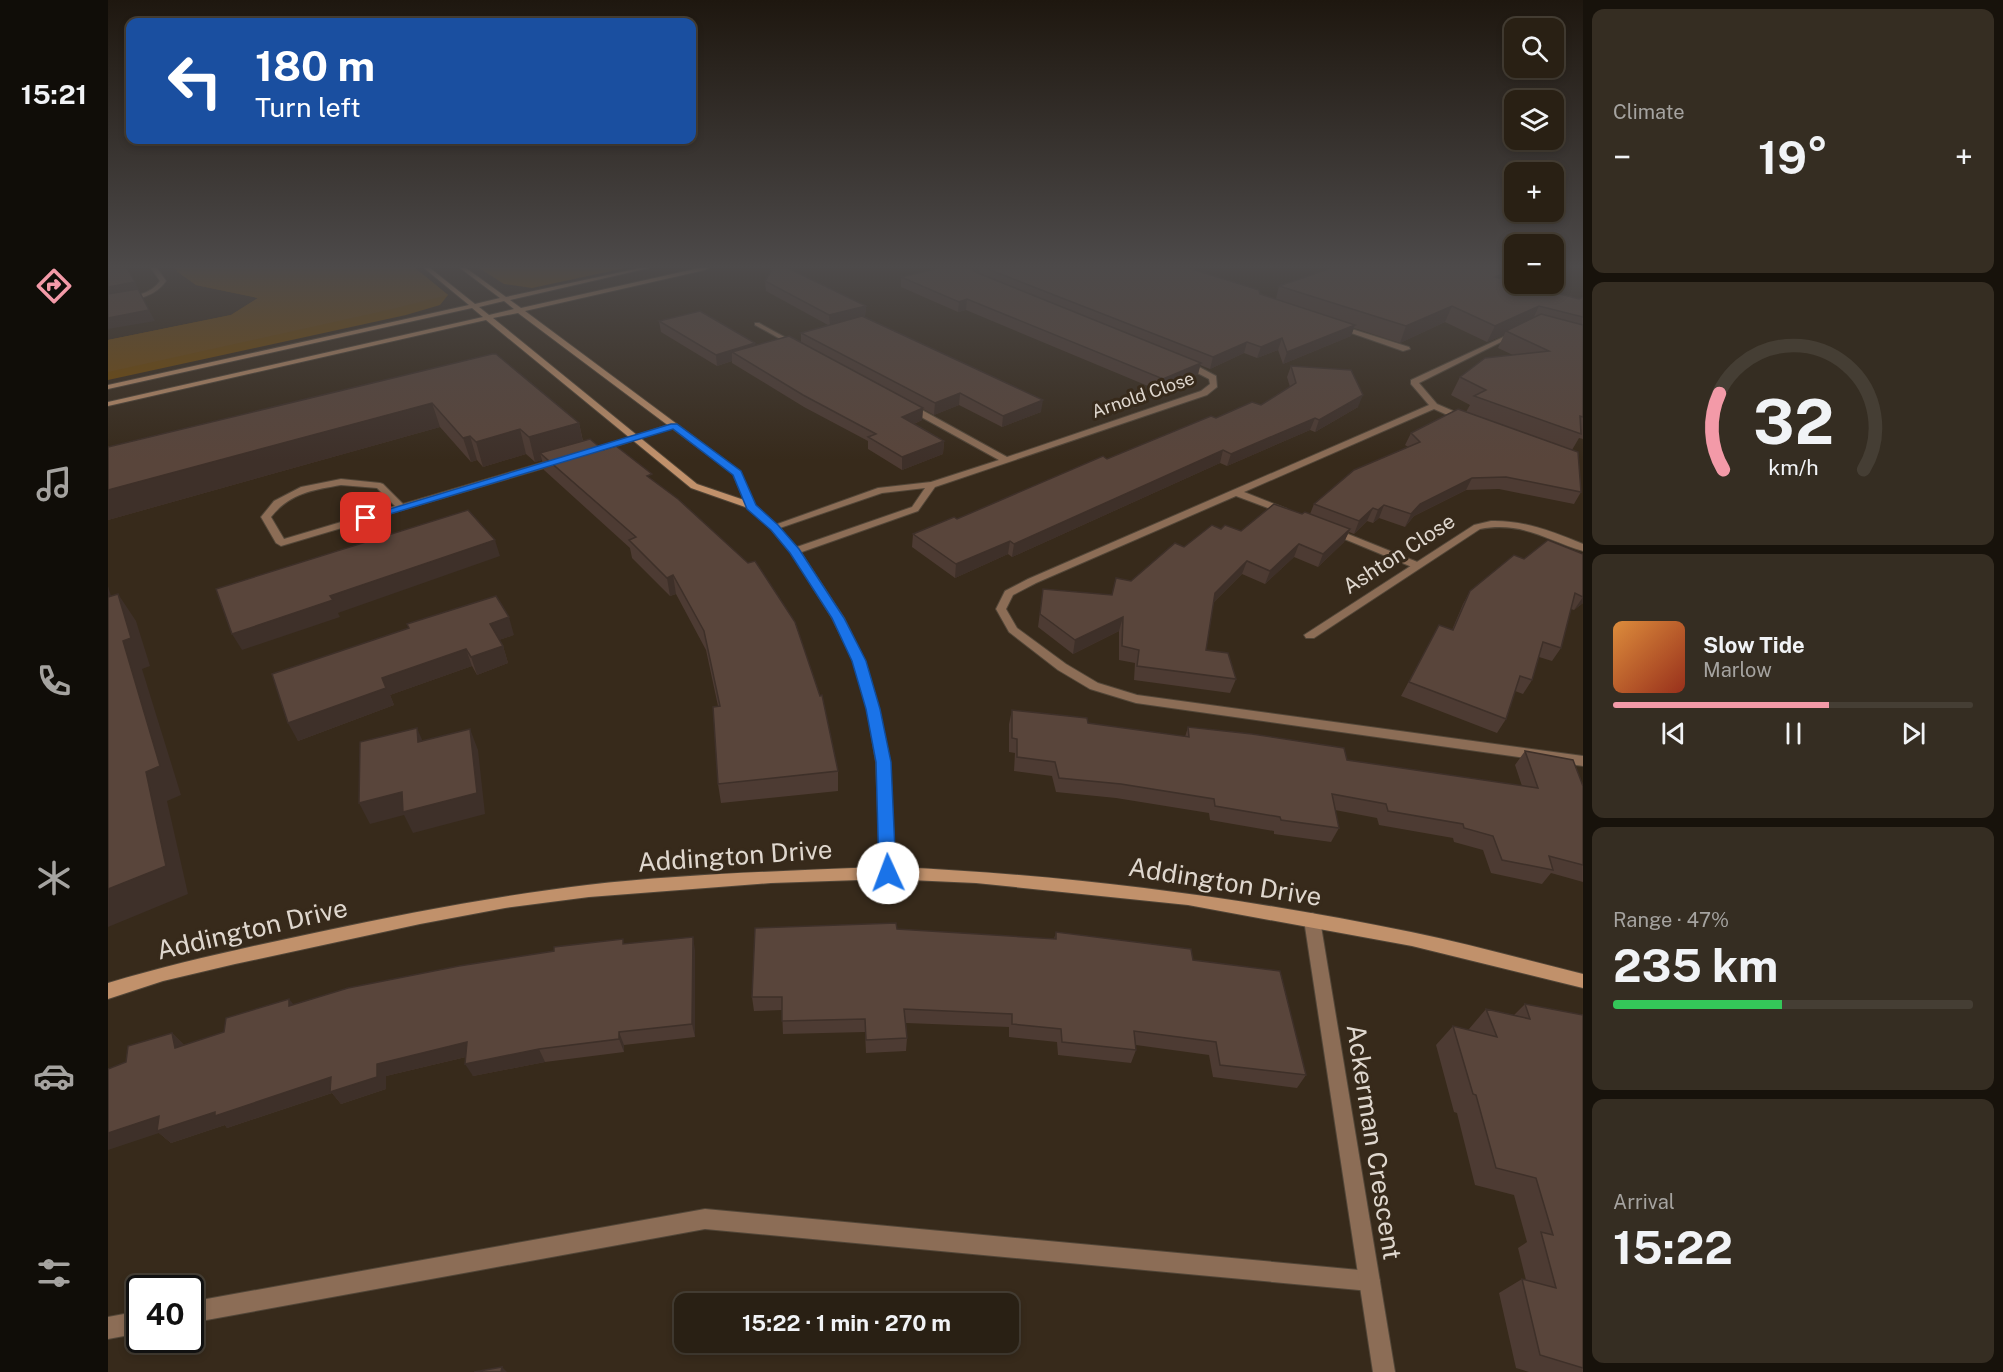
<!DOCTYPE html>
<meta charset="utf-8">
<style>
body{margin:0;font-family:"Public Sans",sans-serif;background:#352d22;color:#f1f3f6;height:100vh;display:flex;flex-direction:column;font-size:22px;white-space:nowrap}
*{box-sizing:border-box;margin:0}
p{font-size:20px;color:#a5a3a0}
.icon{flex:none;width:33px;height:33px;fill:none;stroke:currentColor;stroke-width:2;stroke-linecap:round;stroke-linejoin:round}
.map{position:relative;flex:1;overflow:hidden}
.panel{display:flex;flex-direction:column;gap:9px;padding:9px;background:#17120b;width:420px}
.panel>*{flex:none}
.guide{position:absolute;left:18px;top:18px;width:570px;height:126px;border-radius:12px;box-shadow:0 3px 9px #0003,0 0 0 2px #453e34;background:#1a4fa0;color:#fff;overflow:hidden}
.tools{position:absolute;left:1396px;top:18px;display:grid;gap:12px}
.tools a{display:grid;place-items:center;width:60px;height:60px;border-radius:12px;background:#292014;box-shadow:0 3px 9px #0003,0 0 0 2px #453e34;font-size:30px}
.speed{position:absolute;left:18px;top:1275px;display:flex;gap:12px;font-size:30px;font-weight:700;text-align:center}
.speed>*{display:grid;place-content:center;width:78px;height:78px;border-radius:50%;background:#292014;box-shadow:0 3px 9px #0003,0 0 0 2px #453e34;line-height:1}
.speed .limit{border:3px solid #111;border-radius:9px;background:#fff;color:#111}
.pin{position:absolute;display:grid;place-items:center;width:51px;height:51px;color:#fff;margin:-26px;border-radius:12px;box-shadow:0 3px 9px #0006}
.me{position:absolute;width:66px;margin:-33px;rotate:358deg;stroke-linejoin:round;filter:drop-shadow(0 0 4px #0008)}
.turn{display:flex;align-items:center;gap:21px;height:126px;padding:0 30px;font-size:27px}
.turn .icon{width:78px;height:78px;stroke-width:2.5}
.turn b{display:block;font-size:42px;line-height:51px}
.big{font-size:45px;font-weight:700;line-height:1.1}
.panel .card{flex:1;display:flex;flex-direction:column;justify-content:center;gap:9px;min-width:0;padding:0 21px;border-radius:12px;background:#352d22}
.panel .dial{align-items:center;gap:0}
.dial svg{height:156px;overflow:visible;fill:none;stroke:#453e34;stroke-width:7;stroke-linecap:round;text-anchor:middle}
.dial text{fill:#f1f3f6;stroke:none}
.song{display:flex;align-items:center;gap:18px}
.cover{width:72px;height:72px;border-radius:9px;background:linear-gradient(135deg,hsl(30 70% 55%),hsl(10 70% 35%))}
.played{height:6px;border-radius:3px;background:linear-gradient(90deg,#f39aa8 60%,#453e34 60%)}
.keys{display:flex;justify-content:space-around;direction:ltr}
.heat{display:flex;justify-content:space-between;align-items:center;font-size:33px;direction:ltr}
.charge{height:9px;border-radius:4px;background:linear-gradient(90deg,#34c759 47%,#453e34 0)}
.trip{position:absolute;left:566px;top:1293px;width:345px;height:60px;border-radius:12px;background:#292014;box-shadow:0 3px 9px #0003,0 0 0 2px #453e34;font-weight:700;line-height:60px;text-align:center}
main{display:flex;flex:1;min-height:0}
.tab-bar{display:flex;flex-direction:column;width:108px;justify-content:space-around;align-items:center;background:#100d08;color:#a5a3a0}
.tab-bar .icon{width:42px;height:42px}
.tab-bar .active{color:#f39aa8}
.tab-bar b{font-size:27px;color:#f1f3f6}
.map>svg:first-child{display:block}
.green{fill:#764a00}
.forest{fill:#764c0c}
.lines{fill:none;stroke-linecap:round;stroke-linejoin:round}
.lane-casing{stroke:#524638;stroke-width:2}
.street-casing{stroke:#524638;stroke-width:2}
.secondary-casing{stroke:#524638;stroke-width:2}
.lane{fill:#8c6d56;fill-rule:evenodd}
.street{fill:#8c6d56;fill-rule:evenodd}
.secondary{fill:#c1916b;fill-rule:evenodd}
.wall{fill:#4d3b33}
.shaded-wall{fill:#3e3029}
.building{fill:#59453b;stroke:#3e3029;stroke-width:1.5}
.route{fill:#1a73e8;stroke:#114b97;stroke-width:1.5}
.labels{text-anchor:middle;stroke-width:6;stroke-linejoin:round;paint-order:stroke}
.far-street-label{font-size:18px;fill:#dfd7ce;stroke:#372a1b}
.street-label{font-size:21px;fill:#dfd7ce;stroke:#372a1b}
.near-street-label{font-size:26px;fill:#dfd7ce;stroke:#372a1b}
</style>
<main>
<nav class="tab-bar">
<b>15:21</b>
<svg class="icon active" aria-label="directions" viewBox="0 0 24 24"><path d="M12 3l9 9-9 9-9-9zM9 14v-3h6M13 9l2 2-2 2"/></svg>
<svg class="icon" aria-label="music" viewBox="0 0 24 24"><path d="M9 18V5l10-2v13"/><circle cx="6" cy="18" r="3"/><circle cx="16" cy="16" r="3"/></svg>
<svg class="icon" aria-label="phone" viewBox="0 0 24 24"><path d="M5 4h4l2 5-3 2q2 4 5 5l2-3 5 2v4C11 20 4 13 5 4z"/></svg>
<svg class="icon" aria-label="climate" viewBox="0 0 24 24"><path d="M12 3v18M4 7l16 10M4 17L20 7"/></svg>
<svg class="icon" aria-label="car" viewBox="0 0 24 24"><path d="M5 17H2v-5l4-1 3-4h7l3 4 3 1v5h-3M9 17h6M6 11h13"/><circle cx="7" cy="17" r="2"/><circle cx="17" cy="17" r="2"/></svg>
<svg class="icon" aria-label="filters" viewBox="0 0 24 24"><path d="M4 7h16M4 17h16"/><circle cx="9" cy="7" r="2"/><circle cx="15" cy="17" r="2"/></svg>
</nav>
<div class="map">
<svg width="1475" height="1372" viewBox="0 0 1475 1372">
<rect width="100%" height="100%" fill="#372a1b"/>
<!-- green -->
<g class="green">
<polygon points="66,268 307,268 340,295 332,305 298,315 0,380 0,340 123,315 150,298 88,285"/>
<polygon points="371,268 517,268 424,288 396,284"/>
</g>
<!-- forest -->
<polygon class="forest" points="73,268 307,268 340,295 280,310 0,372 0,340 123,315 150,298 88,285 68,271"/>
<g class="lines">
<defs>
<g id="lane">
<polygon points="1231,325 1301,347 1302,349 1295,351 1229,328 1228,327"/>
<polygon points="1404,333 1409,334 1311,383 1329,404 1359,417 1359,421 1353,421 1326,409 1136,492 1179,509 1179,513 1173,513 1128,496 928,583 905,595 898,609 909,628 958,664 990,683 1029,695 1475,756 1475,766 1028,703 982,689 950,670 901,632 888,609 897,591 920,579 1321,405 1303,384 1303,380"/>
<polygon points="563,424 570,426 481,455 474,453"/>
<path d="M450,458L454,461L453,463L173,546L168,543L153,517L166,501L193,487L233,479L272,483L275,484L295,504ZM233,485L269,488L287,506L176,539L163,517C182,493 205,490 233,485Z"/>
<polygon points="1225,528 1312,563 1313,565 1308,568 1304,567 1222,533 1222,529"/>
<polygon points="597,1209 1262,1271 1269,1274 1272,1281 1269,1288 1262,1291 597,1229 82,1323 82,1302"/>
<polygon points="32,1311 32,1333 0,1339 0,1317"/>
</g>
<g id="street">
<path d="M43,268H49L58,281C45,300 21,300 0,304V300C18,297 41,297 52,281Z"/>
<polygon points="647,323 651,323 691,345 685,346 647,325"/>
<polygon points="1074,361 1080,361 1108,376 1109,387 1099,395 827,487 810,511 691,553 683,553 682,551 683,549 804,507 817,488 774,493 669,529 666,530 661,527 770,488 823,482 891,460 797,408 797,404 803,404 899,457 1093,391 1102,384 1101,379 1074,365"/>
<path d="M1383,521C1416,520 1445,532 1475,544V551C1438,540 1414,521 1372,529L1206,638H1198L1196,635L1366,525Z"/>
<polygon points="1204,913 1209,915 1212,920 1287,1372 1265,1372 1196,920 1199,915"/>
</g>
<path id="secondary" d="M316,268H322L367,304L392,298L352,268H358L398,297L532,268H541L402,300L413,308L591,268H600L597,270L417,311L632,471L647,505L669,525L692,551L736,618L757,661L771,709L782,762L787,867C960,875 1133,897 1303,932C1361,944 1418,960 1475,974V988L1304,946L1080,905L868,883L780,879L663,883L481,897L397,908L312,924L127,964L55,981L0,999V983C70,962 140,947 211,932C300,913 388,896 479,885C576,874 675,871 772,867L768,762L759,709L745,661L724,618L683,553L663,529L640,508L583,488L378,320L0,406V402L375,317L364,308L0,389V385L361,305ZM396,301L406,309L381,315L371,307ZM410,313L625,474L636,500L589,484L385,318Z"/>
</defs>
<!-- lane casing -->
<use href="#lane" class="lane-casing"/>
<!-- street casing -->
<use href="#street" class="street-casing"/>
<!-- secondary casing -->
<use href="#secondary" class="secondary-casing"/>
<!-- lane -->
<use href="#lane" class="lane"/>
<!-- street -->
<use href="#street" class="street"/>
<!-- secondary -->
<use href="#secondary" class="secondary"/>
</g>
<!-- wall -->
<g class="wall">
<polygon points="831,268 1081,268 1168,299 1171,286 1407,268 1407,280 1405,281 1471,299 1475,297 1475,439 1471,438 1464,450 1473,492 1466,504 1391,489 1358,490 1306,516 1297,527 1271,518 1265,523 1259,521 1246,534 1241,532 1236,542 1210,567 1186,557 1157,584 1134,574 1105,603 1098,650 1128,679 1122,693 1026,680 1027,663 1011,660 1011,631 965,654 930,627 935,589 1004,595 1023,581 1076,547 1113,529 1133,531 1194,514 1202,514 1206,504 1300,447 1297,445 1303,433 1358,412 1362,405 1343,395 1352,377 1405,355 1390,348 1396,335 1379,342 1337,322 1292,343 1246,328 1243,336 1175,364 1170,350 1149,358 1136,353 1102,369 1092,365 1090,374 1052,391 858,310 850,312 793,287 793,277"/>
<polygon points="657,281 758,306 757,316 756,317 933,412 894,427 851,405 826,415 815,409 814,420 806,424 836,441 835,454 794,470 760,449 760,441 696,407 624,363 624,361 609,366 553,332 551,321 647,343 647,345 693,342 693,333 720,325 658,291"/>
<polygon points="384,354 471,423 475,441 495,450 545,480 730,771 730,791 613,803 610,784 610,706 598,650 568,594 562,596 524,558 522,548 436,470 434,460 427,462 418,454 375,467 369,460 363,462 332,427 0,520 0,447"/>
<polygon points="1183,366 1250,407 1207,432 1202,430 1119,466 1112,463 904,557 900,554 847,578 804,547 805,534 849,519 999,459 1108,418 1153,405 1182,387 1179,377"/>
<polygon points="1475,554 1475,603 1466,610 1463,609 1453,648 1444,661 1431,657 1424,680 1415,694 1407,691 1398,719 1389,733 1293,696 1331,625 1344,630 1355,604 1362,591 1416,559"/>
<polygon points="406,635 391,640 395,646 400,663 369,675 364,666 282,695 286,705 190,741 164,674"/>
<polygon points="904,710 980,723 1077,737 1080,727 1239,760 1414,786 1407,765 1417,751 1475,786 1475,882 1443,873 1434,884 1383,873 1375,850 1346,842 1345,838 1271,825 1269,818 1227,810 1231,828 1223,842 1166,834 1166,831 1102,820 1101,813 1008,798 948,792 944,776 906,771 907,753 901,752 901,724"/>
<polygon points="789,929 946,939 948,932 1085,960 1198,1075 1189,1088 1105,1077 1101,1055 1028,1045 1028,1050 1023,1063 950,1055 949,1042 901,1037 901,1027 798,1023 799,1038 798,1051 758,1053 757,1032 675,1034 674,1010 646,1011 644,997"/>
<polygon points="517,944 587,950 587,1037 516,1045 516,1052 437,1062 365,1076 358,1057 278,1076 278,1089 233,1104 224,1093 119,1128 117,1125 63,1143 51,1133 18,1062 64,1033 76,1045 116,1032 186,1005"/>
<polygon points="1417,1004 1475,1015 1475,1372 1421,1372 1408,1368 1391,1293 1414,1279 1418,1280 1410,1248 1419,1242 1406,1195 1367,1185 1349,1113 1346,1112 1328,1045 1345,1026 1361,1030 1361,1029 1378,1009 1406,1015"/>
</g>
<!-- shaded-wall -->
<g class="shaded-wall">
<polygon points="864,268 871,268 870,275 863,275"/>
<polygon points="1407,268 1407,280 1380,292 1387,277"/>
<polygon points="27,282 32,292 0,298 0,287"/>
<polygon points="859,299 858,310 850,312 851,302"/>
<polygon points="758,306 757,316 722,326 721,315"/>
<polygon points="1344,306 1337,322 1292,343 1298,326"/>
<polygon points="1431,306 1423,323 1398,331 1396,335 1379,342 1387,326"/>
<polygon points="41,310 47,321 0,329 0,318"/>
<polygon points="1247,325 1243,336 1175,364 1179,352"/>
<polygon points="1174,338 1170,350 1149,358 1153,347"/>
<polygon points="1139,342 1136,353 1102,369 1105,357"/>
<polygon points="647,343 648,353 624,352 624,361 609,366 608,355"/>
<polygon points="1093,363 1090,374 1052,391 1055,379"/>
<polygon points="852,393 851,405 826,415 827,403"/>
<polygon points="1255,395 1250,407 1207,432 1211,420"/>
<polygon points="935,400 933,412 894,427 895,416"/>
<polygon points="324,403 332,427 0,520 0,490"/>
<polygon points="815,408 814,420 794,429 794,417"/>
<polygon points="1207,418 1202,430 1119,466 1123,454"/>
<polygon points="471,423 476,448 432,453 434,460 427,462 421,437"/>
<polygon points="412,429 418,454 375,467 368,442"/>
<polygon points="362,436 369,460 363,462 355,438"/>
<polygon points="836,441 835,454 794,470 794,457"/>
<polygon points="1115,450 1112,463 904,557 906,544"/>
<polygon points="1364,478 1358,490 1306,516 1297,527 1303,514 1312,504"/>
<polygon points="1276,505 1271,518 1265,523 1270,510"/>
<polygon points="1265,508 1259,521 1246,534 1251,521"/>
<polygon points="1242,529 1236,542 1210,567 1215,554"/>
<polygon points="387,540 392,556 230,613 232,617 134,650 124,634 222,596"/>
<polygon points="902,541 900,554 847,578 848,564"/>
<polygon points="1191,544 1186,557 1157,584 1162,571"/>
<polygon points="1139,561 1134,574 1102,606 1107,593"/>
<polygon points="565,575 568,594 562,596 559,578"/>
<polygon points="0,586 12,626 0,609"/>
<polygon points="10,594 28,621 42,666 34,669 73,795 59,801 80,894 0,927 0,889 38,772 15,641"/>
<polygon points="1475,597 1475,603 1466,610"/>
<polygon points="401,617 406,635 388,641 382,624"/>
<polygon points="1015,617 1011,631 965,654 967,640"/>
<polygon points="395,646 400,663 369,675 363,657"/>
<polygon points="358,649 364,666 282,695 286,705 190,741 180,723 274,678"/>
<polygon points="309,728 318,749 310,742"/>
<polygon points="362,729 370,750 377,814 305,833 296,815 262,824 251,803"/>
<polygon points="585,937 587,950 587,1037 584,1024"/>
<polygon points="181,999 192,1012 181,1006"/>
<polygon points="511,1032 516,1045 516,1052 511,1039"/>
<polygon points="64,1033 77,1046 67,1048"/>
<polygon points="359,1042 366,1055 278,1076 278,1089 233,1104 224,1093 119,1128 117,1125 63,1143 51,1133 0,1150 0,1133 51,1116 107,1112 269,1064"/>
<polygon points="431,1049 437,1062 365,1076 357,1064"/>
<polygon points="394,1367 399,1372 393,1372"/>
</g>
<!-- building -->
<g class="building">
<polygon points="0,268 19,268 27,282 0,287"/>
<polygon points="665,268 680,268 758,306 721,315 657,281"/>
<polygon points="831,268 865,268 865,271 1093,363 1055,379 859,299 851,302 793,277"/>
<polygon points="877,268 1081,268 1151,290 1152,294 1247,325 1179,352 1174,338 1153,347 1139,342 1105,357"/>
<polygon points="1223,268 1407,268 1387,277 1407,282 1407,284 1413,284 1471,299 1475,297 1475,317 1431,306 1387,326 1344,306 1298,326 1171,286"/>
<polygon points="30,289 41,310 0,318 0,294"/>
<polygon points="592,311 647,343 608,355 551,321"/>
<polygon points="1433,314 1475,325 1475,417 1472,416 1473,434 1366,396 1378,390 1352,377 1377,358 1441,351 1398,331"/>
<polygon points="754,316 935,400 895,416 852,393 827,403 693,333"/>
<polygon points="681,336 815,408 794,417 836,441 794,457 760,437 768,434 695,395 624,352"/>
<polygon points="384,354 388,354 471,423 421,437 412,429 368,442 362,436 355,438 324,403 0,490 0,447"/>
<polygon points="1183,366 1243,370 1255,395 1211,420 1207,418 1123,454 1115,450 906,544 902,541 848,564 805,534 846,517 849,519 995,456 999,459 1103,416 1108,418 1144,402 1153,405 1188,383"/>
<polygon points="1350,409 1470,452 1473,492 1398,477 1364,478 1312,504 1303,514 1276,505 1270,510 1265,508 1251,521 1206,504 1246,470 1312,442 1303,433"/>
<polygon points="482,439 495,450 508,446 544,474 539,476 570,499 640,563 647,561 687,622 712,696 714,695 730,771 610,784 605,707 612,706 596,631 565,575 559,578 521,540 528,537 432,453"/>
<polygon points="1166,504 1194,514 1197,512 1242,529 1215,554 1191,544 1162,571 1139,561 1107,593 1098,650 1120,653 1128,679 1029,666 1031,650 1014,646 1015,617 967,640 932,614 935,589 1004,595 1008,578 1023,581 1067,543 1076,547 1104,525 1113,529 1117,525 1133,531"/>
<polygon points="360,510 387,540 222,596 225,600 124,634 108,589"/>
<polygon points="1440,540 1475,554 1475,597 1467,593 1453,648 1435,642 1424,680 1412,676 1398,719 1301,682 1331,625 1345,630 1362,591 1406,555 1416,559"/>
<polygon points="10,594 23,638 15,641 52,766 38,772 58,866 0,889 0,597"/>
<polygon points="388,596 401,617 382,624 395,646 363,657 358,649 274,678 278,688 180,723 164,674 301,628 299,624"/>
<polygon points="904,710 979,718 980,723 1081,737 1080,727 1144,734 1236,748 1239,760 1430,788 1417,751 1465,760 1475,786 1475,865 1441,856 1445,870 1394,860 1385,836 1356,828 1355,824 1280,811 1278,804 1224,794 1231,828 1173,820 1172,817 1107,806 1106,799 1013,784 951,778 947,762 909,757 909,739 904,738"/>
<polygon points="309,728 310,742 362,729 369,793 295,812 294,792 251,803 252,742"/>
<polygon points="788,923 789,929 948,939 948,932 1083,949 1085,960 1172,971 1198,1075 1112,1065 1108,1042 1026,1031 1028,1050 954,1042 953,1029 904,1024 904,1014 796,1009 799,1038 758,1040 757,1019 674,1021 674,997 644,997 647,928"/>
<polygon points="585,937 584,1024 511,1032 511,1039 431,1049 357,1064 359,1042 269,1064 269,1077 222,1092 223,1077 107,1116 107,1112 49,1131 51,1116 0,1133 0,1069 18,1062 20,1046 64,1033 67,1048 116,1032 118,1018 181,999 181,1006 240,988 351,966 446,951 446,947 515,939 515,944"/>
<polygon points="1417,1004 1475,1015 1475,1368 1432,1355 1414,1279 1448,1288 1433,1232 1445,1235 1428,1178 1388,1168 1368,1095 1365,1094 1345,1026 1389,1037 1378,1009 1422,1019"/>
<polygon points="394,1367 393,1372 366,1372"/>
</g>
<!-- sky -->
<linearGradient id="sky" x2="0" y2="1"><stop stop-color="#1e170f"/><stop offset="0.58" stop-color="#4d4a4a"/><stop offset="1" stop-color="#4d4a4a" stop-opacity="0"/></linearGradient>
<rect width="1475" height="460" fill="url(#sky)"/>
<!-- route -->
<polygon class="route" points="563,424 569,424 633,471 648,505 670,525 691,549 736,618 758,661 772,709 783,762 788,873 785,878 780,880 774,878 771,873 768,762 758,709 744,661 724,618 682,553 663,530 639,509 625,475 565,429 262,520 254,520 252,518"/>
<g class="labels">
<!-- far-street labels -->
<g class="far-street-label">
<text transform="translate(1035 395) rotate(-19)" y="6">Arnold Close</text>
</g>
<!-- street labels -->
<g class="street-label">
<text transform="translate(1291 554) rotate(-33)" y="7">Ashton Close</text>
</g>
<!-- near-street labels -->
<g class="near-street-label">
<text transform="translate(627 856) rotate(-4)" y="9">Addington Drive</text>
<text transform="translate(1117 882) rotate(9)" y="9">Addington Drive</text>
<text transform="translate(144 929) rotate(-13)" y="9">Addington Drive</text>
<text transform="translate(1266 1142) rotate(81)" y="9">Ackerman Crescent</text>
</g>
</g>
</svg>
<div class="tools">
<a><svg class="icon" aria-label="search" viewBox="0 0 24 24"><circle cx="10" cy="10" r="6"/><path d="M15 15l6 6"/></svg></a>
<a><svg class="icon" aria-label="layers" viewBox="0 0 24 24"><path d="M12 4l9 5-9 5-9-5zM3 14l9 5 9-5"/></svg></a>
<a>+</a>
<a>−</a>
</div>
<div class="speed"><div class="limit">40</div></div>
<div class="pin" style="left:258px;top:518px;background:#d93025"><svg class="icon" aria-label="arrive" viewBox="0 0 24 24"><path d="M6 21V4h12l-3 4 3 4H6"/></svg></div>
<svg class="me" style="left:780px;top:873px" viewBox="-20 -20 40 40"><circle r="19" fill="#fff"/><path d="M0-13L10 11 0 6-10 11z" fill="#1a73e8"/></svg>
<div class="trip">15:22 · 1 min · 270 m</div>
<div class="guide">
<div class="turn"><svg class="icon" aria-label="left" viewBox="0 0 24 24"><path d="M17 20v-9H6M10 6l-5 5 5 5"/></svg><div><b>180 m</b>Turn left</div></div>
</div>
</div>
<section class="panel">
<div class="card"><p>Climate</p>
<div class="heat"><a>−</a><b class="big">19°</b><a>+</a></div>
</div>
<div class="card dial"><svg viewBox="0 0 100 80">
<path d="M14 69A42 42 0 1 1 86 69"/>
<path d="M14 69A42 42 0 0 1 12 30" stroke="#f39aa8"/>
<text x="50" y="56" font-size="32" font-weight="700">32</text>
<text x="50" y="72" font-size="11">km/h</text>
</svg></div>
<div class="card">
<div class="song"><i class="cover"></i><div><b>Slow Tide</b><p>Marlow</p></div></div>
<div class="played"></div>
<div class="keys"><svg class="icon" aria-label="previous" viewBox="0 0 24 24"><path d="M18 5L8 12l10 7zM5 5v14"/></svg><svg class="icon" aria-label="pause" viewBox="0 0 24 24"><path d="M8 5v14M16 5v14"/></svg><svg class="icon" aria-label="next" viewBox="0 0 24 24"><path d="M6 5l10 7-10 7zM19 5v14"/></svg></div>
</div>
<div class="card"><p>Range · 47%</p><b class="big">235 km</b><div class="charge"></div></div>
<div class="card"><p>Arrival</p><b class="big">15:22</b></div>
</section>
</main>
